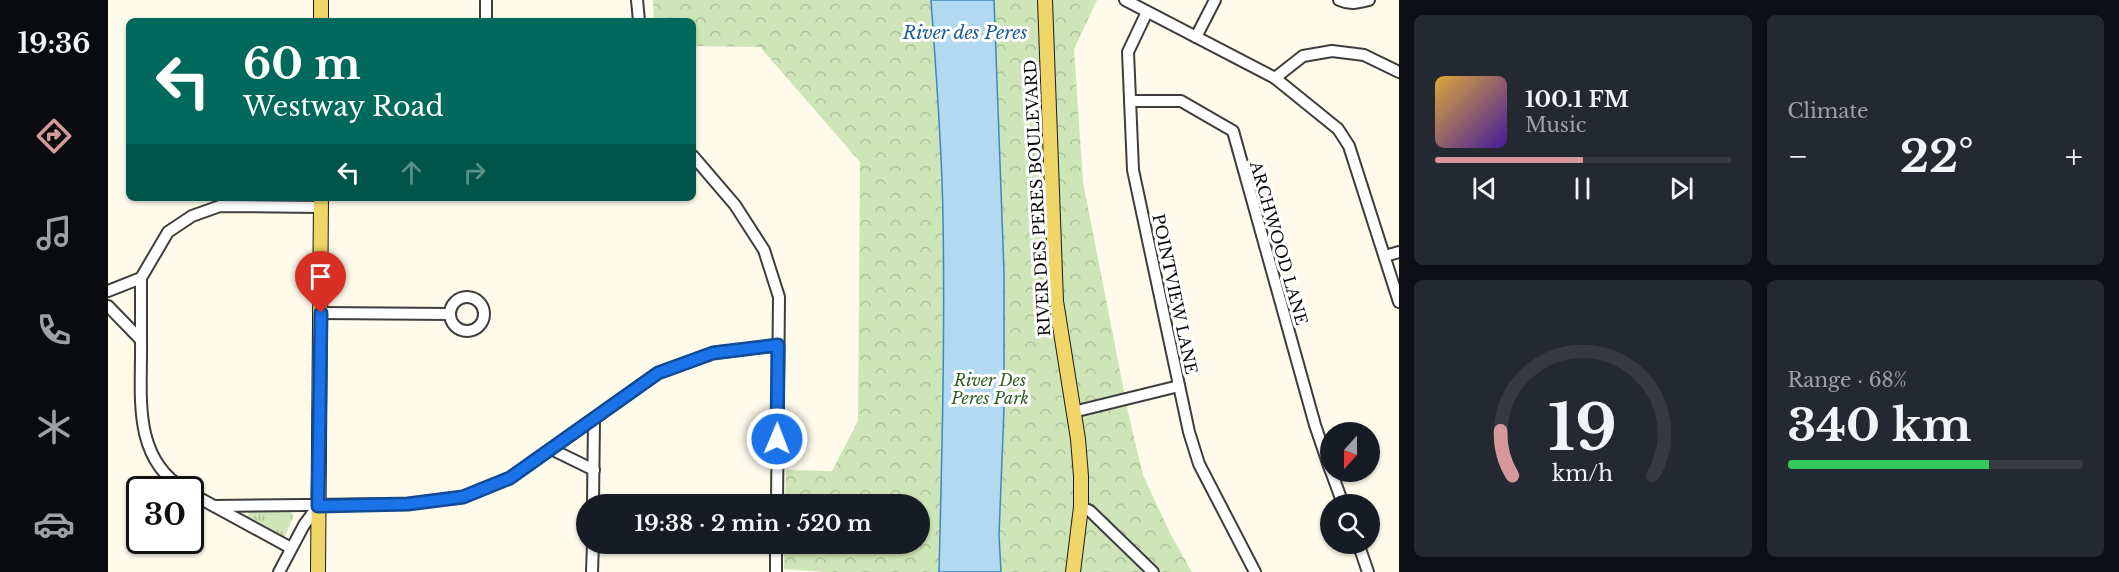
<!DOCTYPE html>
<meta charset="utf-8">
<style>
body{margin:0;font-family:"Libre Baskerville",serif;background:#242831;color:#f1f3f6;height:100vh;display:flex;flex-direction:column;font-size:22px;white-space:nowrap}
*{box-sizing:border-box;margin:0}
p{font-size:20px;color:#9ea1a6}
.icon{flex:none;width:33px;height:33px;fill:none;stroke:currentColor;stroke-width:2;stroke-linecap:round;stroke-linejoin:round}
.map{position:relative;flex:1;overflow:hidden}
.side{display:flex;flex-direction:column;gap:15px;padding:15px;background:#0d0f14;width:720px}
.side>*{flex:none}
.top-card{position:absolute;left:18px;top:18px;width:570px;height:183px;border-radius:9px;box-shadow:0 2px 4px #0004;background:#00695c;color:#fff;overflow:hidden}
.needle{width:39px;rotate:201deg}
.buttons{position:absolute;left:1212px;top:422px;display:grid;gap:12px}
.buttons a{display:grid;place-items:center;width:60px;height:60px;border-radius:50%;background:#171b24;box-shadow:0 2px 4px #0004;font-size:30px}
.speed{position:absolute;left:18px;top:476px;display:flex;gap:12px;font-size:30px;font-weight:700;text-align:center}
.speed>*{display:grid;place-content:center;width:78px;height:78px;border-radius:50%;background:#171b24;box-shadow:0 2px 4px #0004;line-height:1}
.speed .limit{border:3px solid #111;border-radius:9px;background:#fff;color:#111}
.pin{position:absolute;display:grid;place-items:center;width:51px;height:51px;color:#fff;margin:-62px -26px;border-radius:50% 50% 50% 0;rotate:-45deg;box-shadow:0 0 6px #0007}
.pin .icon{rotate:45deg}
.me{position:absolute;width:66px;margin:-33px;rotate:1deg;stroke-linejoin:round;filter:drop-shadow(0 0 4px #0008)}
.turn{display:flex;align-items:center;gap:21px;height:126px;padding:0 18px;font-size:27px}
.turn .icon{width:78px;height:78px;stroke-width:2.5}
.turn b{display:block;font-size:42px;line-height:51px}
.lanes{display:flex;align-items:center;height:57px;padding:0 18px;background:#0003;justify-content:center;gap:30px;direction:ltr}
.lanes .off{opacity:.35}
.big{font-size:45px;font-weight:700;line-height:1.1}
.side .card{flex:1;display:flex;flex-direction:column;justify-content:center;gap:9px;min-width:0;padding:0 21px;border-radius:9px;background:#242831}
.side .dial{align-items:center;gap:0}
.dial svg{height:156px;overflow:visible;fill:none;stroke:#363941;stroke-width:7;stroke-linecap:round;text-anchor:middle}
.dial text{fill:#f1f3f6;stroke:none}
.song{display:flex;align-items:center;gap:18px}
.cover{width:72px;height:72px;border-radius:9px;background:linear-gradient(135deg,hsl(40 70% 55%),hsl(260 70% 35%))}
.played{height:6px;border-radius:3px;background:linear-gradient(90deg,#d5999c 50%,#363941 50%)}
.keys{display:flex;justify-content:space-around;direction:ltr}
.heat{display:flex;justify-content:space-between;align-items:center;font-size:33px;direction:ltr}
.charge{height:9px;border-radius:4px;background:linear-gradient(90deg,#34c759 68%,#363941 0)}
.side .tiles{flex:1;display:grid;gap:15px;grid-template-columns:repeat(2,1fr)}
.trip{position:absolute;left:468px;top:494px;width:354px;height:60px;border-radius:30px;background:#171b24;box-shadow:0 2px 4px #0004;font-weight:700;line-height:60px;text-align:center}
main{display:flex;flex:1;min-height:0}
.tabs{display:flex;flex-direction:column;width:108px;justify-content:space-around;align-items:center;background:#090b0e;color:#9ea1a6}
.tabs .icon{width:42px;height:42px}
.tabs .selected{color:#d5999c}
.tabs b{font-size:27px;color:#f1f3f6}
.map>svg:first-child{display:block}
.grass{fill:url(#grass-tufts)}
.park{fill:url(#park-crowns)}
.water{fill:#b3d8f2;stroke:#3e89c4;stroke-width:1.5}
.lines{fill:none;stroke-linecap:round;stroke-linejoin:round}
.minor-casing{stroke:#3e3e3e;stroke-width:14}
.major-casing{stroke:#1c1c1c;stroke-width:16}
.minor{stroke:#fff;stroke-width:10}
.major{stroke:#f0d568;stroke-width:14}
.route-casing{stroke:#114b97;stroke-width:15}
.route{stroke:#1a73e8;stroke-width:10}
.labels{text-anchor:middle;stroke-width:6;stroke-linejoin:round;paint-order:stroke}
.street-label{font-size:16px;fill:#0b0b0b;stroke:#fff}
.park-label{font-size:16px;font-style:italic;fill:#2b5e20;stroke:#fff}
.water-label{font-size:18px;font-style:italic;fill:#1d5b94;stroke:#fff}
</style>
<main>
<nav class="tabs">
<b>19:36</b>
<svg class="icon selected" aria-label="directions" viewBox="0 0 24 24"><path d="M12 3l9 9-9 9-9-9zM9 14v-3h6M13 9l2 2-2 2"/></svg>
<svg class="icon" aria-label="music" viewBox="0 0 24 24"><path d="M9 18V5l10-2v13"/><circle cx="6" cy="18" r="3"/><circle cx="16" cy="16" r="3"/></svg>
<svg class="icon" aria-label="phone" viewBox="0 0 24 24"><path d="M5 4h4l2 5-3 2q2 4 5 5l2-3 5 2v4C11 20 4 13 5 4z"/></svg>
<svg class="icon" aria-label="climate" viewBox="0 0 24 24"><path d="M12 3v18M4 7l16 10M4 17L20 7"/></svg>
<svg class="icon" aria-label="car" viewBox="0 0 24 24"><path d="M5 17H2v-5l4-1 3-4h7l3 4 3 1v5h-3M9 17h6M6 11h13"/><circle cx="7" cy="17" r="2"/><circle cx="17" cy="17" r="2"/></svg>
</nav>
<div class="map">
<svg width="1291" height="572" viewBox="0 0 1291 572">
<defs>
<pattern id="grass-tufts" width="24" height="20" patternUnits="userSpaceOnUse" patternTransform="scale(1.5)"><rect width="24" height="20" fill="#cde5b7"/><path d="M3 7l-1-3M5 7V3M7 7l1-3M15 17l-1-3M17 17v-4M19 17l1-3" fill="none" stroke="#afc39c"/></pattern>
<pattern id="park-crowns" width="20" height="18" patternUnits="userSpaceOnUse" patternTransform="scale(1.5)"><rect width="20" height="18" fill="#cde5b7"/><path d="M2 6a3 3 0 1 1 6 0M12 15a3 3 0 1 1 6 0" fill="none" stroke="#afc39c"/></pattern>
</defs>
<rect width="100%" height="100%" fill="#fefbeb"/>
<!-- grass -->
<polygon class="grass" points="140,510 182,512 186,515 177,536 174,536 140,517"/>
<!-- park -->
<polygon class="park" points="545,0 989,0 966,49 975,182 1020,412 1035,475 1063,535 1084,572 717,572 676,569 676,543 812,543 812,504 677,504 678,470 724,471 750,421 752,162 652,47 585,46 585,21 546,21"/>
<!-- water -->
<path class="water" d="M823,0H886L896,272V409L891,535L893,572H831C834,454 837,336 835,218C834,145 828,73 823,0Z"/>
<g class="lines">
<defs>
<g id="minor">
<polyline points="529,0 531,21"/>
<polyline points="1017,0 1167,78 1230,129 1241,146 1291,302"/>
<path d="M1231,0C1242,5 1249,3 1261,0"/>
<polyline points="1039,12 1020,52 1025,170 1081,432 1091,464 1147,572"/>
<polyline points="378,21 378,0"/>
<polyline points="1088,37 1107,0"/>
<polyline points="1167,78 1195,56 1224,51 1256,55 1291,72"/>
<polyline points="1022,101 1073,101 1125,131 1207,425 1222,469"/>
<polyline points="585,156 627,205 656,250 671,297 669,504"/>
<polyline points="1277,256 1291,252"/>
<polyline points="0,291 33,278 60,232 84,216 112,206 213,207"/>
<circle cx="359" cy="314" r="17"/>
<path d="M0,306L33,340C34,394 23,457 76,489"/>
<polyline points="213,313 342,314"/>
<polyline points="33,340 33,278"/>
<polyline points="965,412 1071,386"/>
<polyline points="443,449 486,470"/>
<polyline points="1223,471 1235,504"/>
<polyline points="82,493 183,548"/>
<polyline points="485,504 486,419"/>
<polyline points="106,506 300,504 355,497 402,478 550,373 605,353 670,345"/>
<polyline points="973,507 982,511 1045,572"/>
<polyline points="1250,543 1260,572"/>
<polyline points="171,572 196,525 210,506"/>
<polyline points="484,572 485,543"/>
<polyline points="668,572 668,543"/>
</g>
<g id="major">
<polyline points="213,0 213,21"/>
<polyline points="937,0 948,301 970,439 973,476 973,507 965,572"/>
<polyline points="210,572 213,198"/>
</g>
</defs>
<!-- minor casing -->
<use href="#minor" class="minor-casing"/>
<!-- major casing -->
<use href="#major" class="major-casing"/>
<!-- minor -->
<use href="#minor" class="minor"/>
<!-- major -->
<use href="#major" class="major"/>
</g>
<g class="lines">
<defs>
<polyline id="route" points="213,313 210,506 300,504 355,497 402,478 550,373 605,353 670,345 669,439"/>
</defs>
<!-- route casing -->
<use href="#route" class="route-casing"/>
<!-- route -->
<use href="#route" class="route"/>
</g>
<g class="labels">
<!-- street labels -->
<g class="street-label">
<text transform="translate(929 198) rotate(-93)" y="6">RIVER DES PERES BOULEVARD</text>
<text transform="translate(1171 243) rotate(74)" y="6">ARCHWOOD LANE</text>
<text transform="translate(1067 294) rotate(78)" y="6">POINTVIEW LANE</text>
</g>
<!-- park labels -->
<g class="park-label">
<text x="882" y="386">River Des<tspan x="882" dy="18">Peres Park</tspan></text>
</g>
<!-- water labels -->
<g class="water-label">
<text x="857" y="39">River des Peres</text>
</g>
</g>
</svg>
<div class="buttons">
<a><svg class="needle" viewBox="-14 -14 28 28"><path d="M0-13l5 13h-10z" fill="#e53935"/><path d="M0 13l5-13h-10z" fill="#9ea1a6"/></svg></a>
<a><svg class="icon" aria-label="search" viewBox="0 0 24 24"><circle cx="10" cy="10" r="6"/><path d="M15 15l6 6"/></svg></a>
</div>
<div class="speed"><div class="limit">30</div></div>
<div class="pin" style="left:213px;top:313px;background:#d93025"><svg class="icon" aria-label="arrive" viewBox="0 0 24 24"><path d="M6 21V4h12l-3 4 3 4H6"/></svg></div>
<svg class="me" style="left:669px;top:439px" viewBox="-20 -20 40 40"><circle r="17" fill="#1a73e8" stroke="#fff" stroke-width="3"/><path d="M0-11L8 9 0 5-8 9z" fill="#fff"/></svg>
<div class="trip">19:38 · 2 min · 520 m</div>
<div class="top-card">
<div class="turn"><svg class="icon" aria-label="left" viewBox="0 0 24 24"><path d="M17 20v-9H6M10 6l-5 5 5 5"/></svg><div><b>60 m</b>Westway Road</div></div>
<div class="lanes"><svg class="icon" aria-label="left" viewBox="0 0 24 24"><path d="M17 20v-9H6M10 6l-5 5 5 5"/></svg><svg class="icon off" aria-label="ahead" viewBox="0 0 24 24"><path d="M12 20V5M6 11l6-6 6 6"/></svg><svg class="icon off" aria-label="right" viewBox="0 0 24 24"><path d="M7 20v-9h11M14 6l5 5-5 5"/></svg></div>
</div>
</div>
<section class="side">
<div class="tiles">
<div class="card">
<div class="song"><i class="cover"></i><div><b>100.1 FM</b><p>Music</p></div></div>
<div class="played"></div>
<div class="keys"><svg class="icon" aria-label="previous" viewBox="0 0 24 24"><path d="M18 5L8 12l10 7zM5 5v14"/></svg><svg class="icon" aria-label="pause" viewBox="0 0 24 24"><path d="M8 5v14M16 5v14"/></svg><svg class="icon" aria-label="next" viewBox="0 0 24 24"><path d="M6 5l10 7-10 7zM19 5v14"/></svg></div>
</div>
<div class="card"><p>Climate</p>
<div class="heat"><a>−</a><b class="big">22°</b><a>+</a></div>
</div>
<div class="card dial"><svg viewBox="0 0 100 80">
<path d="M14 69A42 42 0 1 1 86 69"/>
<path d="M14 69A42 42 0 0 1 8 46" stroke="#d5999c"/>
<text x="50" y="56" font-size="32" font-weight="700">19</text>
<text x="50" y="72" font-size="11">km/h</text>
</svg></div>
<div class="card"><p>Range · 68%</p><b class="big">340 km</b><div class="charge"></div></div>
</div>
</section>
</main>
